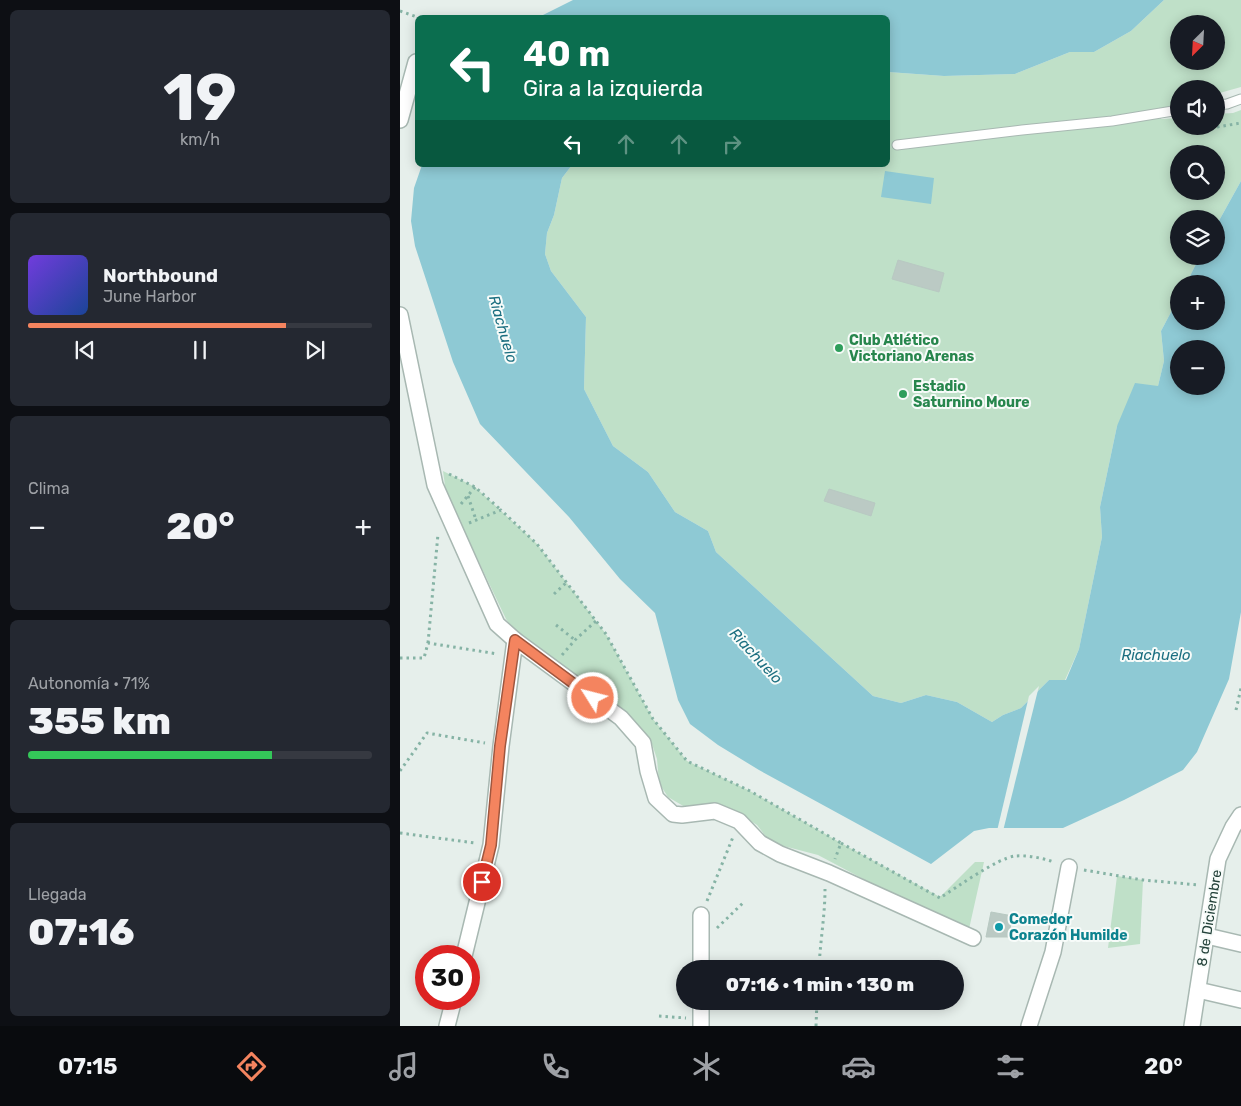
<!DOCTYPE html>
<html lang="es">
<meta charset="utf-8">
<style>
body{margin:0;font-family:Rubik,sans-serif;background:#242831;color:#f1f3f6;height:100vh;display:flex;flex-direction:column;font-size:19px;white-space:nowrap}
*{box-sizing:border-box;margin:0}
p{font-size:16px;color:#9ea1a6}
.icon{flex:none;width:28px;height:28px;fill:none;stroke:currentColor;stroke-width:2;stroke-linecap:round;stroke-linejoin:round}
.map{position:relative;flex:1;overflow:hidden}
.side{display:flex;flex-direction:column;gap:10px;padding:10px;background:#0d0f14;width:400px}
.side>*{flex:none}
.hud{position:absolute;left:15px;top:15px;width:475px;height:152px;border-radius:8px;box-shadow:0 2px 12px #0003;background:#0b6e4f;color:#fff;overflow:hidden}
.needle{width:32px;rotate:204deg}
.controls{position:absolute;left:770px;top:15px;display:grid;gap:10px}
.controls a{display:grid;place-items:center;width:55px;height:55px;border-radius:50%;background:#171b24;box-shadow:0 2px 12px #0003;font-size:25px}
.speed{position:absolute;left:15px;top:945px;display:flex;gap:10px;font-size:25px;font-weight:700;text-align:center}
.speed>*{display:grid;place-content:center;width:65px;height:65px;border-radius:50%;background:#171b24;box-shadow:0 2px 12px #0003;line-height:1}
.speed .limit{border:8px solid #d22;background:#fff;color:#111}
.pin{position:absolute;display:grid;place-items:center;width:42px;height:42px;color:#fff;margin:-21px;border:2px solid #fff;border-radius:50%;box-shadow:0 1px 5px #0007}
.me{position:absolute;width:55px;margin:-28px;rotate:306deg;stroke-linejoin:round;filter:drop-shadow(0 0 4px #0008)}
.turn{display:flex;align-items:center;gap:18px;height:105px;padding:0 25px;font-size:22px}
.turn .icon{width:65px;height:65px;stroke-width:2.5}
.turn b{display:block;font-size:35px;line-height:42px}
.lanes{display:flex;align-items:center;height:48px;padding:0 25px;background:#0003;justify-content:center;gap:25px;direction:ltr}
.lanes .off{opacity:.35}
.big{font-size:38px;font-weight:800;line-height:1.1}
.side .card{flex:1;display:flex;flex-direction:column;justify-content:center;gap:8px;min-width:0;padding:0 18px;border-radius:8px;background:#242831}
.side .dial{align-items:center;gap:0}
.dial b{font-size:65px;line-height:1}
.song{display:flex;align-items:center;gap:15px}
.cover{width:60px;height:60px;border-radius:8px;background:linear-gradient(135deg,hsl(260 70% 55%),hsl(220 70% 35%))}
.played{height:5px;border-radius:2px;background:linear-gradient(90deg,#f4845f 75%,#363941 75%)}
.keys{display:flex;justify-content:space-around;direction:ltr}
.heat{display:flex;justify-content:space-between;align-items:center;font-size:28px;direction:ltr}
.charge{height:8px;border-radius:4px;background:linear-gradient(90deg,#34c759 71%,#363941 0)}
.trip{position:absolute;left:276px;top:960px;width:288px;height:50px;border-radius:25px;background:#171b24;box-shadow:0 2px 12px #0003;font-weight:800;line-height:50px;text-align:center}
.tab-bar{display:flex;height:80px;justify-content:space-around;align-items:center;background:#090b0e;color:#9ea1a6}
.tab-bar .icon{width:35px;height:35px}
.tab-bar .on{color:#f4845f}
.tab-bar b{font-size:22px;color:#f1f3f6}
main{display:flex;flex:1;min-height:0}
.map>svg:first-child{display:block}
.green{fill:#bfe0c8;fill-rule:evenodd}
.water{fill:#8ec9d4;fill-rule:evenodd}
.pier{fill:#e6efeb}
.building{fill:#bbcac4;stroke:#b8c9c2}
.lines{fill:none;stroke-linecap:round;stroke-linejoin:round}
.lane-casing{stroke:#a8b8b2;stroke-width:11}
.street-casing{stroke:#a8b8b2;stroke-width:18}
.path{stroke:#86b3a5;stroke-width:3;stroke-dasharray:2.5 4;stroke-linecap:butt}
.lane{stroke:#fff;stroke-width:9}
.street{stroke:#fff;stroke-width:15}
.route-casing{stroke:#9f563e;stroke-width:12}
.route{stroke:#f4845f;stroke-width:9}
.leisure-dot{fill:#2e9e5b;stroke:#f7fbf9;stroke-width:2}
.culture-dot{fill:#0f9aa8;stroke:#f7fbf9;stroke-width:2}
.labels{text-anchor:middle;stroke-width:4;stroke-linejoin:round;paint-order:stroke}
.leisure-label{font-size:14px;font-weight:bold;fill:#27864d;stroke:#f7fbf9;text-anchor:start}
.street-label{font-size:14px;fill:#24423a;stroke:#f7fbf9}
.culture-label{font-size:14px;font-weight:bold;fill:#0d838f;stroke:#f7fbf9;text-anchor:start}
.water-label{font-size:15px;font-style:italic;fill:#1c6f80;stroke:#f7fbf9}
</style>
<main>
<section class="side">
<div class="card dial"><b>19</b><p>km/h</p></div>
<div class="card">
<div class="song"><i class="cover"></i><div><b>Northbound</b><p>June Harbor</p></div></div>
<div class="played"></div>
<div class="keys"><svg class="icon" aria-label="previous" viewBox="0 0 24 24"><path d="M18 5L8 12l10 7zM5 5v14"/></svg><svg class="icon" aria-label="pause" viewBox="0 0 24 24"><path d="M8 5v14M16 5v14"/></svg><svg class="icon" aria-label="next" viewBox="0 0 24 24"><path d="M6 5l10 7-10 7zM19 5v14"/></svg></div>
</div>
<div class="card"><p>Clima</p>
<div class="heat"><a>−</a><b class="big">20°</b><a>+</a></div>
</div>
<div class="card"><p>Autonomía · 71%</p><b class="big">355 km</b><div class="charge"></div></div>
<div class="card"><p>Llegada</p><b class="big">07:16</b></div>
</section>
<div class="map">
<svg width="841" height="1026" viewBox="0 0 841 1026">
<rect width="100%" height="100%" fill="#e6efeb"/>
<!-- green -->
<g class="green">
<path d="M764,0H841V87L816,94V89H779V103L765,109L761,119L779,118V126H816V114L833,113L841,110V181L816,226V219H779V256H800L786,284H779V297L761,331L764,361L758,386L717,426L700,507L702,537L679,649L665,680H649L621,708L603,715L592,722L557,702L526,695L501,703L473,696L316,552L308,531L275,512L248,472L213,446L184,389L186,317L151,271L145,254L147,233L154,215L162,178L172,165H488V72L544,76L615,74L670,52H694L731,31ZM779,24H816V61H779ZM779,154H816V191H779Z"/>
<polygon points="43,471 75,487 137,544 206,634 253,719 287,761 350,791 441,843 540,897 575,862 584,862 569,929 518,908 418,855 376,844 367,838 357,825 336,812 322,806 285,807 268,797 259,783 257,759 251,741 227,713 163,668 113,629 106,619 46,493"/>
<polygon points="717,876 743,880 740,944 708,948"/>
</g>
<!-- water -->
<g class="water">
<polygon points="173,0 764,0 731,31 694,52 670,52 615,74 544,76 488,72 488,18 139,17"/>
<path d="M22,165H172L162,178L154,215L147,233L145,254L151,271L186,317L184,389L213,446L248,472L275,512L308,531L316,552L473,696L501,703L526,695L557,702L592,722L603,715L621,708L649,680H666L679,649L702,537L700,507L717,426L735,383L758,386L764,361L761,331L779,297V321H816V284H786L800,256H816V226L841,181V612L829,679L797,752L783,770L724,800L663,828H589L574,831L531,864L359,770L318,745L290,724L278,700L255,613L220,579L169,517L80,424L53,362L15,246L11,221L14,188ZM779,349H816V386H779Z"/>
<polygon points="485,171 534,178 531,204 481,197"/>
</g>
<!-- pier -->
<polygon class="pier" points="639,686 603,831 597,831 629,696"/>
<!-- building -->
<g class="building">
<polygon points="498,260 544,273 539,292 492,279"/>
<polygon points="429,489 475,503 471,516 424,501"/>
<polygon points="591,912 613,916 608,937 586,937"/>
</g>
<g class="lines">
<defs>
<g id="lane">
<polyline points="816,105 827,104 841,99"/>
<polyline points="497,145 622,130 712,121 779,110"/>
</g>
<g id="street">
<polyline points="0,120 16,62"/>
<polyline points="0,315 35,485 97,624 115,640 221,718 243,743 248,771 256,798 273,814 282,815 315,811 339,821 360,843 380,854 429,873 573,938"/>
<polyline points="301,915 301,969"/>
<polyline points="807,936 841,944"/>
<polyline points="64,956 91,845 101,746 115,640"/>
<polyline points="798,990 841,1000"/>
<polyline points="47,1026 54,999"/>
<polyline points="301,1026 301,1001"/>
<polyline points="629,1026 653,952 669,867"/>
<polyline points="792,1026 818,859 833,827 841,815"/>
</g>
</defs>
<!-- lane casing -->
<use href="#lane" class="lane-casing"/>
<!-- street casing -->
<use href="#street" class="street-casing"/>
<!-- path -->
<g class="path">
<polyline points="0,11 20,18"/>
<polyline points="817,127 841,123"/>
<polyline points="49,474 75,487 101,510"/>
<polyline points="68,496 76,520"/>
<polyline points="61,504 75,487"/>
<polyline points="69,523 101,510 137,544 206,634 253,719 287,761 350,791 441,843 435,859"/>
<polyline points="154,594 167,582"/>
<polyline points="156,625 175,640"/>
<polyline points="28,643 38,534"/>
<polyline points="162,655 175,640 196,621"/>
<polyline points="0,658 24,658 28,643 98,654"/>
<polyline points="836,710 841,688"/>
<polyline points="0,771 27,733 85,743"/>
<polyline points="0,833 75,843"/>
<path d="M441,843L540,898C557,887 598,858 615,856C628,855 642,858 654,862"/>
<polyline points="684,870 743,880 799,885"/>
<polyline points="307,901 333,837"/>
<polyline points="317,928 345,901"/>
<path d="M419,969C420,942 425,916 425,889"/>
<polyline points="259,1016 286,1018"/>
<polyline points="416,1026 417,1001"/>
</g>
<!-- lane -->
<use href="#lane" class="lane"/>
<!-- street -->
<use href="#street" class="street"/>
</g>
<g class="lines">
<defs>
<polyline id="route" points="82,882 91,845 100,746 115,640 193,698"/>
</defs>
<!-- route casing -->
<use href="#route" class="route-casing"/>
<!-- route -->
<use href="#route" class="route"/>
</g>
<!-- markers -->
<g class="leisure-dot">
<circle cx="439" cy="348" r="5"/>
<circle cx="503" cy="394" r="5"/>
</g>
<circle class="culture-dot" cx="599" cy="927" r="5"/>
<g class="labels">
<!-- leisure labels -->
<g class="leisure-label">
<text x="449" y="345">Club Atlético<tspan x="449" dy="16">Victoriano Arenas</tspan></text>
<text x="513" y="391">Estadio<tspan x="513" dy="16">Saturnino Moure</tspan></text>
</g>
<!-- street labels -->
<g class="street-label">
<text transform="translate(809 918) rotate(-81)" y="5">8 de Diciembre</text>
</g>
<!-- culture labels -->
<g class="culture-label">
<text x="609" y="924">Comedor<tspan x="609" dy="16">Corazón Humilde</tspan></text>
</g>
<!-- water labels -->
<g class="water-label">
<text transform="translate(103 329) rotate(74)" y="5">Riachuelo</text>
<text x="756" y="660">Riachuelo</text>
<text transform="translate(356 656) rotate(47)" y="5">Riachuelo</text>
</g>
</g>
</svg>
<div class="controls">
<a><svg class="needle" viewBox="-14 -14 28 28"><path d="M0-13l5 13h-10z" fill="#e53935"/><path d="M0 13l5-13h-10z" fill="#9ea1a6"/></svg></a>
<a><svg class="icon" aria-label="sound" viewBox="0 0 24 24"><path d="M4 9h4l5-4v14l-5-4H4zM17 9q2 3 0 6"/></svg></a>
<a><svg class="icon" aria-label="search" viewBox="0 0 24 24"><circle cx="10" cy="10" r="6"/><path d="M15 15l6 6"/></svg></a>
<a><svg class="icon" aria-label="layers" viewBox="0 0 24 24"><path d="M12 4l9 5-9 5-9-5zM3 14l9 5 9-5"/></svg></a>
<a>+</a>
<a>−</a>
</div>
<div class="speed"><div class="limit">30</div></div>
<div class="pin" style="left:82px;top:882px;background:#d93025"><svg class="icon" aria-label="arrive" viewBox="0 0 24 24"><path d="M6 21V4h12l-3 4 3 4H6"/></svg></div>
<svg class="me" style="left:193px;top:698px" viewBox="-20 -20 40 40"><circle r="17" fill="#f4845f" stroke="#fff" stroke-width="3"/><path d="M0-11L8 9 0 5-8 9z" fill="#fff"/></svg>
<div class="trip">07:16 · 1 min · 130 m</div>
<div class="hud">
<div class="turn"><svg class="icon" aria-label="left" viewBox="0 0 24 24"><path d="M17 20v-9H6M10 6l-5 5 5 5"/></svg><div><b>40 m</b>Gira a la izquierda</div></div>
<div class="lanes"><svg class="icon" aria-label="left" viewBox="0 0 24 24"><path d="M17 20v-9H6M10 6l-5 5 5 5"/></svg><svg class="icon off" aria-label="ahead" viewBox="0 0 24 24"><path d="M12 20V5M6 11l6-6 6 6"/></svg><svg class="icon off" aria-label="ahead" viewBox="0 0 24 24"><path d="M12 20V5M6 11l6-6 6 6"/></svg><svg class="icon off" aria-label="right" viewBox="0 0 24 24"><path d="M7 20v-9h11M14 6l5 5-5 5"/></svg></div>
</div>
</div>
</main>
<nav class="tab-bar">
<b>07:15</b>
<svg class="icon on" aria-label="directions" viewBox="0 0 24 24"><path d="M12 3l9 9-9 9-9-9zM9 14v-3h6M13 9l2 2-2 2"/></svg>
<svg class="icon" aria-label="music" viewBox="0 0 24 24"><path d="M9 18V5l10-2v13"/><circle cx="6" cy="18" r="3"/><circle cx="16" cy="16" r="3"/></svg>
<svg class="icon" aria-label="phone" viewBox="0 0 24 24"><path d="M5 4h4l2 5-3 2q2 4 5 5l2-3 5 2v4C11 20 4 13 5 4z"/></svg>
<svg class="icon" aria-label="climate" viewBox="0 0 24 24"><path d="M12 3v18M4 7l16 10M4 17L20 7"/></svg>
<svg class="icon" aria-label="car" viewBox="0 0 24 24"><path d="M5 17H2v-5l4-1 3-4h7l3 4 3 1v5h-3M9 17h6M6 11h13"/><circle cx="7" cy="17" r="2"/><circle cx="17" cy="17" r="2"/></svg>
<svg class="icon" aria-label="filters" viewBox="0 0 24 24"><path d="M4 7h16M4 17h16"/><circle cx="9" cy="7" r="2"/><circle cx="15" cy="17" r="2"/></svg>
<b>20°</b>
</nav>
